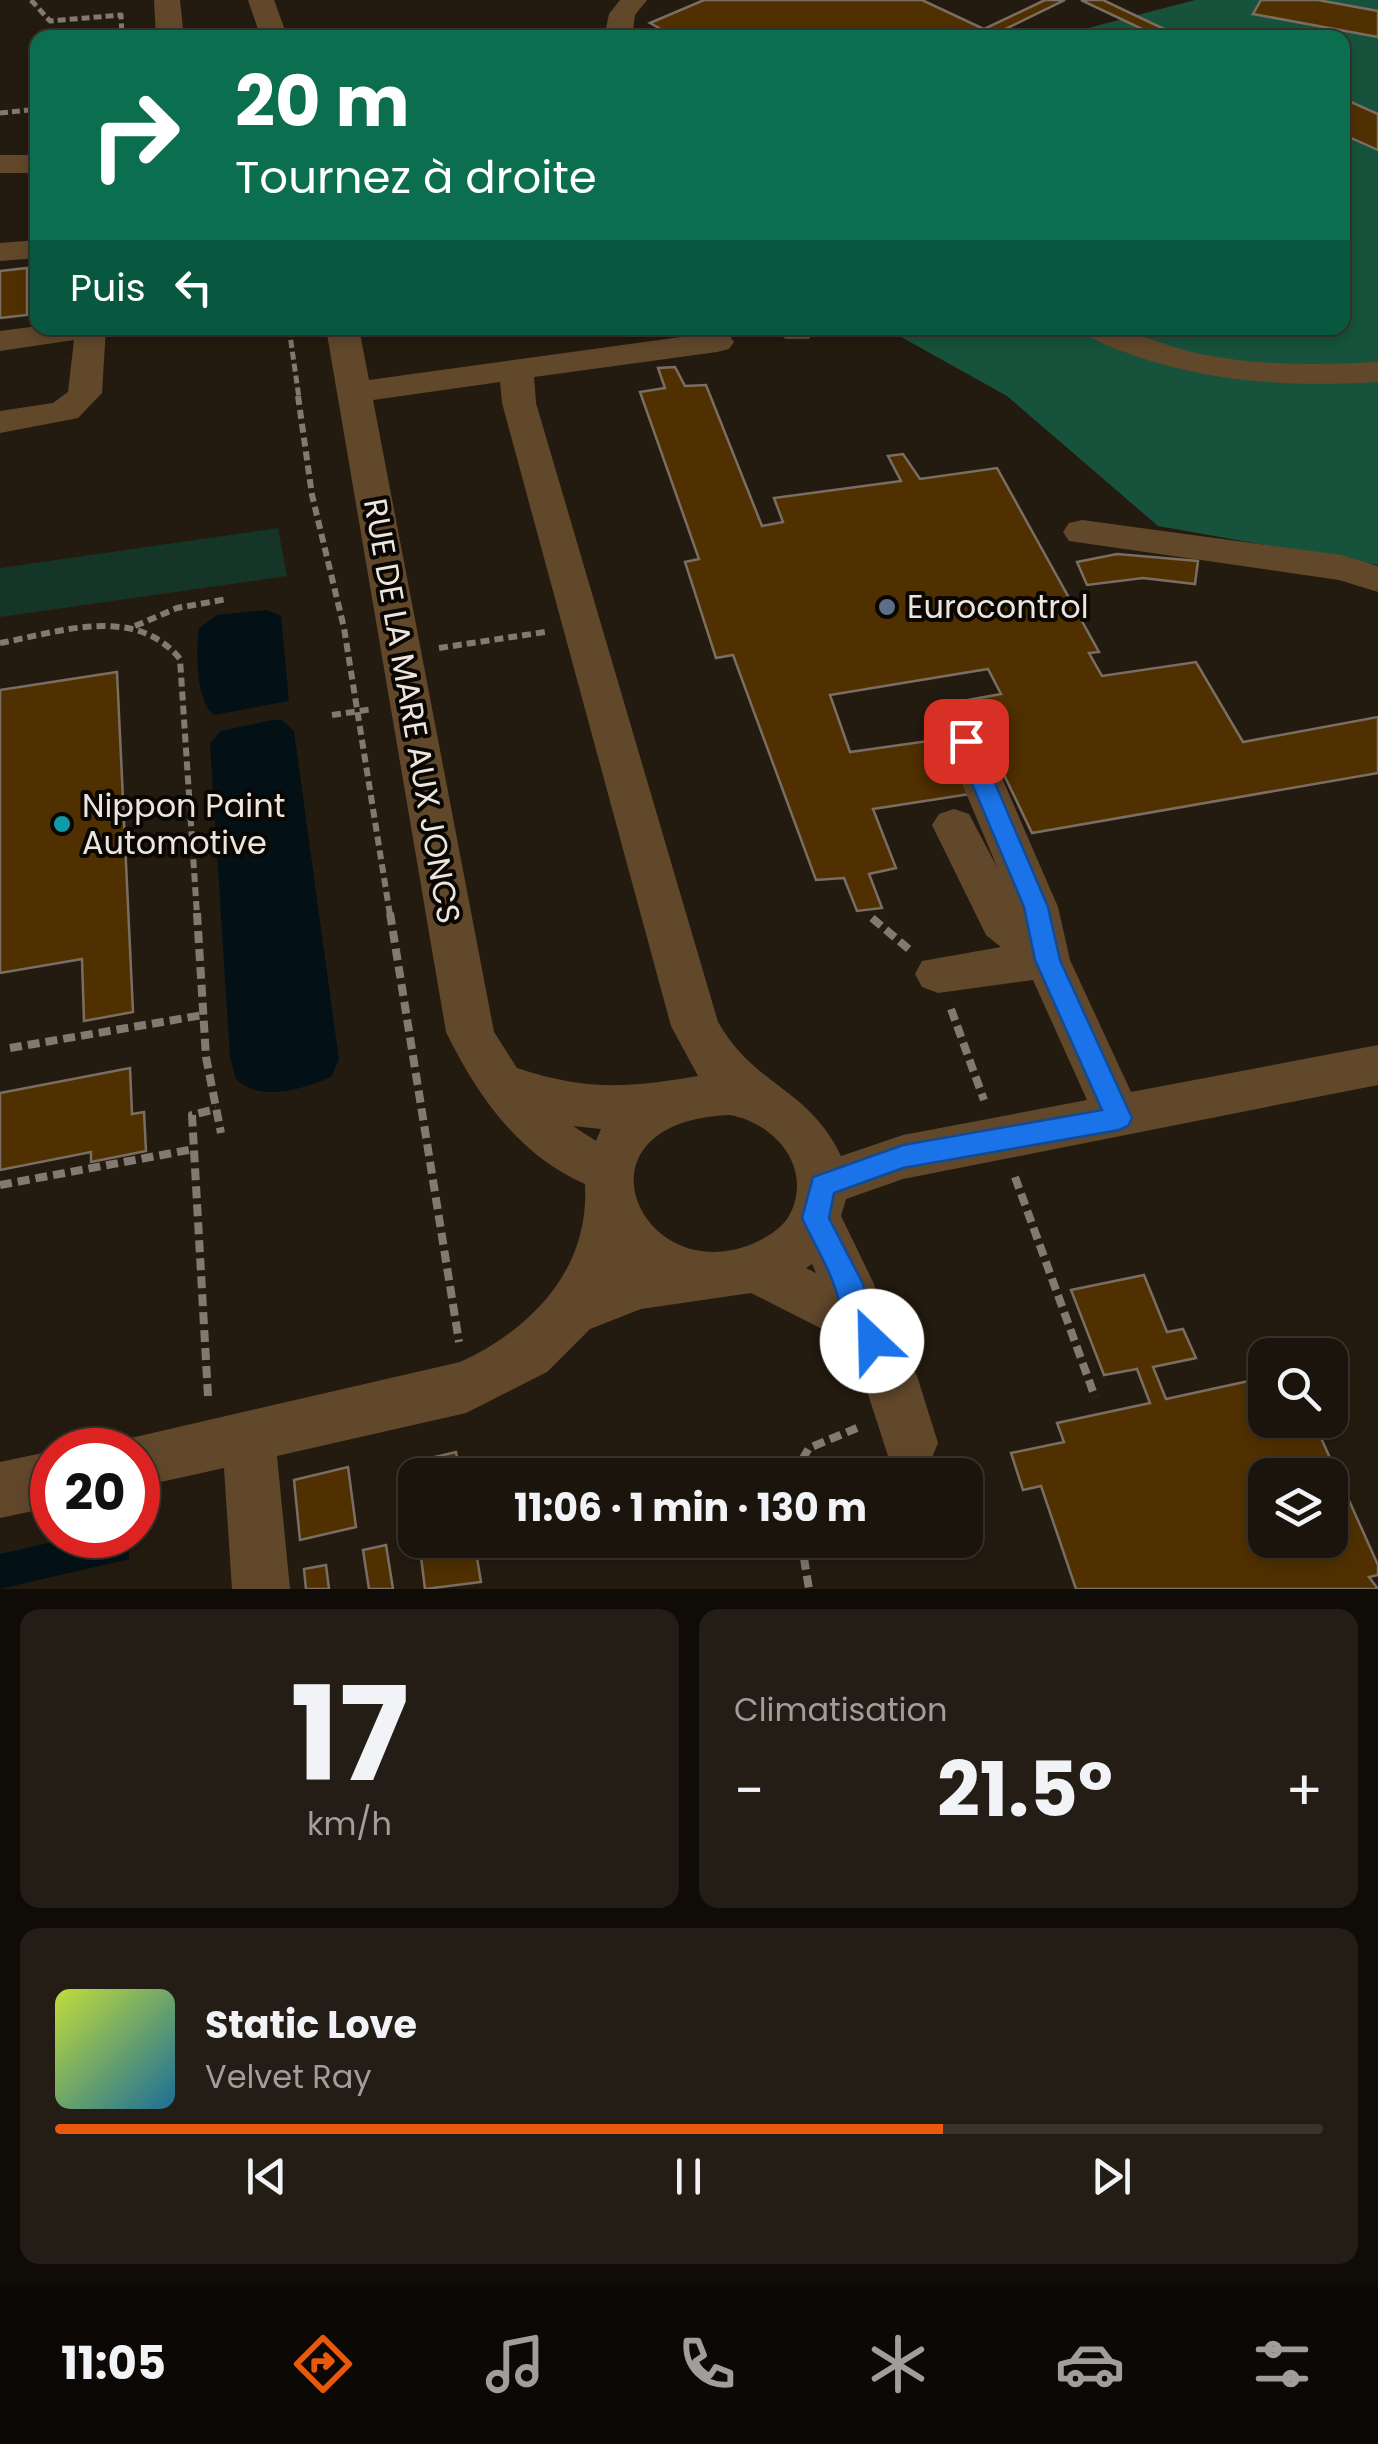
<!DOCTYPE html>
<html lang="fr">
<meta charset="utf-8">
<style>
body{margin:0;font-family:Poppins,sans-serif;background:#241d15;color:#f1f3f6;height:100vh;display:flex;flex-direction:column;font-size:38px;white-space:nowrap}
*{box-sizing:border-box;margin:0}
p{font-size:32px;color:#a09e9d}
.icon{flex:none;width:55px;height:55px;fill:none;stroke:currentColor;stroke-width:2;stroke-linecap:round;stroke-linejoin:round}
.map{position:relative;height:1589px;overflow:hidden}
.drawer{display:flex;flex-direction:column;gap:20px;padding:20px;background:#0f0b07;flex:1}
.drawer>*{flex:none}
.top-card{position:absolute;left:30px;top:30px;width:1320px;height:305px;border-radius:20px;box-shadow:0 5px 15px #0003,0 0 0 2px #39332d;background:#0b6e4f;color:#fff;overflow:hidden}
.fabs{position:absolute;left:1248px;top:1338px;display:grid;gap:20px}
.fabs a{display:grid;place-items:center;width:100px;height:100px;border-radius:20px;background:#1b140c;box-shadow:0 5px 15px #0003,0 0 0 2px #39332d;font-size:50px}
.speed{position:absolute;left:30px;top:1428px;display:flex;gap:20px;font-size:50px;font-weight:700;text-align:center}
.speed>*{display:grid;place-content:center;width:130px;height:130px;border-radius:50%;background:#1b140c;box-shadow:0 5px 15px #0003,0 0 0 2px #39332d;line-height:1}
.speed .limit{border:15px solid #d22;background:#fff;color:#111}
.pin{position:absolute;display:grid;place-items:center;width:85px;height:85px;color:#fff;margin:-42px;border-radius:20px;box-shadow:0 5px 15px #0006}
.me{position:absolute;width:110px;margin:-55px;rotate:336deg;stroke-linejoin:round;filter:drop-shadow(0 0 8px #0008)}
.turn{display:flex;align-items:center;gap:35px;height:210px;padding:0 40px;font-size:45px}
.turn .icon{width:130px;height:130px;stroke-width:2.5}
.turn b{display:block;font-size:70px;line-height:85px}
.then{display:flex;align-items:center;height:95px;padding:0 40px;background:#0003;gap:20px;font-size:38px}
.big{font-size:75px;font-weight:700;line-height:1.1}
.drawer .widget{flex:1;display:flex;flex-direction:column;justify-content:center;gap:15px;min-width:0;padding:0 35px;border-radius:20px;background:#241d15}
.drawer .dial{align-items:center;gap:0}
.dial b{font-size:130px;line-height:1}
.song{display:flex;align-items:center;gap:30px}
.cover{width:120px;height:120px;border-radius:15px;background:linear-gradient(135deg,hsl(70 70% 55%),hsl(200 70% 35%))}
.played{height:10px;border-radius:5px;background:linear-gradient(90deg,#ea580c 70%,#39332d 70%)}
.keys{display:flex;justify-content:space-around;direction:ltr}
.heat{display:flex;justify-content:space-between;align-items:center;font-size:55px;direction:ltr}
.drawer .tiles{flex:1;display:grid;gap:20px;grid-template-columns:1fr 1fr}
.widget:last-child{grid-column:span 2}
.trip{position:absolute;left:398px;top:1458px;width:585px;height:100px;border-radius:20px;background:#1b140c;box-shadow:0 5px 15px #0003,0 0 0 2px #39332d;font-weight:700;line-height:100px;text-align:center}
.tabs{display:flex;height:160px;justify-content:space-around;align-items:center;background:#0b0805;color:#a09e9d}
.tabs .icon{width:70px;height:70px}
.tabs .active{color:#ea580c}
.tabs b{font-size:45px;color:#f1f3f6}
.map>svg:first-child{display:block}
.green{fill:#143527}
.forest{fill:#17533c}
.water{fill:#031117}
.building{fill:#503001;stroke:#796e61;stroke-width:2.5;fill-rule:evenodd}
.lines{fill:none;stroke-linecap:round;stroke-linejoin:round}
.path-far2{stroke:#827a70;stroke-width:5;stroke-dasharray:8 4;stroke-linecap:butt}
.path-far1{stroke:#827a70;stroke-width:6;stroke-dasharray:9 5;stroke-linecap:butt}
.path{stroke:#827a70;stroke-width:8;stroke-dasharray:12 6;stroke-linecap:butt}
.minor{fill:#62482b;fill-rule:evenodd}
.route{fill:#1a73e8;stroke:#114b97;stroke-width:2.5}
.service-dot{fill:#5c6f8a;stroke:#0a0703;stroke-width:4}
.culture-dot{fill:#0f9aa8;stroke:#0a0703;stroke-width:4}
.labels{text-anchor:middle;stroke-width:8;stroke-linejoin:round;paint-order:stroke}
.poi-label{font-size:32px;fill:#ebe5dd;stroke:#0a0703;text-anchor:start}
.street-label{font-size:32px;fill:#ebe5dd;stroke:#0a0703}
</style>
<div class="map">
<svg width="1378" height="1589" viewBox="0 0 1378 1589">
<rect width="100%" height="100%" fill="#241b10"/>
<!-- green -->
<polygon class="green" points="278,528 287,576 0,617 0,568"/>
<!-- forest -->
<polygon class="forest" points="1195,0 1378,0 1378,565 1158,526 1007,396 885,328 1342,328 1342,38 1054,37"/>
<!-- water -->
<g class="water">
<path d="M267,610L281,616L289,701L214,715C195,701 196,650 199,628L217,615Z"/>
<path d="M272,720H282L294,731L339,1060L331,1077C303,1089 260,1103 236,1079L230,1057L210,743L221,731Z"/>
<polygon points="84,1535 128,1535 129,1559 0,1589 0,1554"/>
</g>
<!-- building -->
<g class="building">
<polygon points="704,0 922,0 1003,38 677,38 650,23"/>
<polygon points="1045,0 1065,0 995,34 984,29"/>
<polygon points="1081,0 1103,0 1183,38 1161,38"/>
<polygon points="1261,0 1318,0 1378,11 1378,37 1253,14"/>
<polygon points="1342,98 1378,114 1378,150 1342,134"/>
<polygon points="27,268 27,315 0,318 0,271"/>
<polygon points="675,367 685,386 706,385 762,526 783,522 774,498 901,481 888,456 903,454 920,479 997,468 1099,652 1089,653 1102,676 1196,662 1243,742 1378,717 1378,773 1032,833 968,700 1001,694 988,669 830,695 850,752 942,739 970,794 873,809 896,868 869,874 882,908 857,911 844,878 816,880 733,655 716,658 685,562 699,559 640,392 665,388 658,368"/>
<polygon points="1117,554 1198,561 1195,584 1143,578 1087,585 1077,562"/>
<polygon points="117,672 133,1012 84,1021 82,959 0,973 0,690"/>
<polygon points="130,1068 132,1114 144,1112 146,1151 91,1162 91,1152 0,1170 0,1093"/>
<path d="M1144,1275L1167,1332L1183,1329L1196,1358L1153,1367L1166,1399L1258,1379L1265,1393V1415L1259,1416L1264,1427L1296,1420L1301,1433L1317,1429L1378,1565V1575L1369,1577L1378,1589H1076L1041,1486L1023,1490L1011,1453L1064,1442L1057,1423L1150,1403L1137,1369L1104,1375L1071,1290ZM1265,1475H1330V1540H1265Z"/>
<polygon points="456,1452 460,1475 415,1475 413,1524 405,1464"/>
<polygon points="348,1467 356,1527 300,1540 294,1480"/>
<polygon points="474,1540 481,1582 425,1589 419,1541"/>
<polygon points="386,1545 393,1589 369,1589 363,1550"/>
<polygon points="326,1565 329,1589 306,1589 304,1569"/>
</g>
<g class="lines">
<!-- path-far2 -->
<g class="path-far2">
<polyline points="31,0 50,21 121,15 122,38"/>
<polyline points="0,113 38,109"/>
<polyline points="289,328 299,398"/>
</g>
<!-- path-far1 -->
<g class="path-far1">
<polyline points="298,396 312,495 344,628 390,915"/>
<polyline points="135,626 177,608 227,599"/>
<path d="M0,643C60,632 135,604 180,659L197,915"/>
<polyline points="439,648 545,632"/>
<polyline points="332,715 373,709"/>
</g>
<!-- path -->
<g class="path">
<polyline points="197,913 206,1057 221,1133"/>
<polyline points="390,913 459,1342"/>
<polyline points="872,918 911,951"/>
<polyline points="951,1009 984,1100"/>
<polyline points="10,1048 203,1015"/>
<polyline points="1015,1177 1095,1397"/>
<polyline points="0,1185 194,1149"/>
<polyline points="208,1396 192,1115 216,1109"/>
<polyline points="793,1475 809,1448 857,1428"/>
<polyline points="801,1540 809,1589"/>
</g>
<!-- minor -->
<g class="minor">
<polygon points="154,0 180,0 184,38 156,38"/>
<polygon points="248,0 274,0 288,38 261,38"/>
<polygon points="620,0 647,0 635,15 632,38 604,38 609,14"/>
<rect x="0" y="155" width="38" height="18"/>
<polygon points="38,240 38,258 0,261 0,243"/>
<polygon points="38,326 106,328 102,393 78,418 0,433 0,411 53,403 68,392 74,340 0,351 0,331"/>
<path d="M326,328H359L369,380L717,332L729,335L734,342L729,349L717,352L534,377L536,403L718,1022C755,1087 809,1088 841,1156L903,1135L1087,1100L1033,980L938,993L922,987L915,974L922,961L1001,947L986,935L932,825L939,814L954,809L969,814L998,869L944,741L950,730L965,726L980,730L986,741L1058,907L1070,960L1131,1092L1378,1045V1085L903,1179L846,1199L841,1216L874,1284L881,1312L917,1376L938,1443L930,1462L910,1470L890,1462L865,1385L838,1337L751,1293L641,1309L590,1329L547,1372L466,1413L277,1456L290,1589H232L224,1468L138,1487V1450H114L118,1441L460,1362C532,1329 590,1269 585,1184C518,1155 477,1095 446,1032ZM500,382L502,403L671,1026L698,1076C628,1088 586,1091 517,1068L494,1032L373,400ZM730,1115C773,1123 811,1164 792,1210C785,1227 768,1237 752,1244C639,1290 565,1121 730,1115ZM573,1126L601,1129L596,1141ZM812,1264L816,1273L806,1268Z"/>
<polygon points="778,328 811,328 814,332 809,339 785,339"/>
<path d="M1082,328C1129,325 1157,345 1201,354C1259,366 1319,365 1378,362V382C1293,387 1211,383 1130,354C1114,348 1092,342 1082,328Z"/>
<polygon points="1082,520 1341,555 1378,566 1378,592 1339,580 1069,541 1063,532 1069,523"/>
<polygon points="52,1451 52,1507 0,1518 0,1462"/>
</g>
</g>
<!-- route -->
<path class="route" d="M966,733L977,741L1048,907L1060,960L1132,1118L1128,1126L1119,1130L903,1168L834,1193L829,1218L863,1284L870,1315L886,1341L882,1350L872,1354C843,1343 844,1310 834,1285C826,1262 812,1240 802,1218L813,1177L903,1145L1102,1110L1035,960L1024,907L954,741Z"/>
<!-- markers -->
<circle class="service-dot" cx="887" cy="607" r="10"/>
<circle class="culture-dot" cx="62" cy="824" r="10"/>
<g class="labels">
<!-- poi labels -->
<g class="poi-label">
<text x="907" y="618">Eurocontrol</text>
<text x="82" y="817">Nippon Paint<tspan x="82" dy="37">Automotive</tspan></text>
</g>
<!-- street labels -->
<g class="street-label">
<text transform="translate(412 711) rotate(80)" y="11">RUE DE LA MARE AUX JONCS</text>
</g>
</g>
</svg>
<div class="fabs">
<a><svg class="icon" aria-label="search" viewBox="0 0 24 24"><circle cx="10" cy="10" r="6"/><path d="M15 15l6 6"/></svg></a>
<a><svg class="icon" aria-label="layers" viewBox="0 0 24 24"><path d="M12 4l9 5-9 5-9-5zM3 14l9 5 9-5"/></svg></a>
</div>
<div class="speed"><div class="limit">20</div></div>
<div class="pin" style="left:966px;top:741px;background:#d93025"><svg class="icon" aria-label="arrive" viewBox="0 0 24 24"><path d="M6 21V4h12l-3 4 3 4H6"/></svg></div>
<svg class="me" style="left:872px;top:1341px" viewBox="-20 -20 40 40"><circle r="19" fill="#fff"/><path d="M0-13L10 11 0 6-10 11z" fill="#1a73e8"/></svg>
<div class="trip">11:06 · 1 min · 130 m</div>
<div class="top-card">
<div class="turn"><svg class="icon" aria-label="right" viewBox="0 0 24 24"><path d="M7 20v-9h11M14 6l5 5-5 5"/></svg><div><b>20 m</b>Tournez à droite</div></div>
<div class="then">Puis<svg class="icon" aria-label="left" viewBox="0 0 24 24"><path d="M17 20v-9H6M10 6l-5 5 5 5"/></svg></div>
</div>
</div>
<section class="drawer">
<div class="tiles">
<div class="widget dial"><b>17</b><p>km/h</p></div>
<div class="widget"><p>Climatisation</p>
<div class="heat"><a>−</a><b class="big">21.5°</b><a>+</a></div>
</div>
<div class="widget">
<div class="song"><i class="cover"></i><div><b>Static Love</b><p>Velvet Ray</p></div></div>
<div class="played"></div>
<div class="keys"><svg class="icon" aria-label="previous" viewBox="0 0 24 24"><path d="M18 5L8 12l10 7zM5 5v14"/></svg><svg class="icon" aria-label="pause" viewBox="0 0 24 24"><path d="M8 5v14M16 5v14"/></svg><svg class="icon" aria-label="next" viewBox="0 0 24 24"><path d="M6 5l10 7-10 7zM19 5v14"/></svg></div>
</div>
</div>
</section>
<nav class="tabs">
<b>11:05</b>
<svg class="icon active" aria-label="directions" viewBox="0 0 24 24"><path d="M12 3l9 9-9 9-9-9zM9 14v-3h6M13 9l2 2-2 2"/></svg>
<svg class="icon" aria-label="music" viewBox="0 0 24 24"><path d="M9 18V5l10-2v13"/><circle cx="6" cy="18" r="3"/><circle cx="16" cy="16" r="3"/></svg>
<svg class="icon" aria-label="phone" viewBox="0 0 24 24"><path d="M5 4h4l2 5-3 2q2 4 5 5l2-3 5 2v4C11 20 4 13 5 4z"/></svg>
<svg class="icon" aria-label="climate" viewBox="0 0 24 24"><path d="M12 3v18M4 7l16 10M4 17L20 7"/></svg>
<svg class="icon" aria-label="car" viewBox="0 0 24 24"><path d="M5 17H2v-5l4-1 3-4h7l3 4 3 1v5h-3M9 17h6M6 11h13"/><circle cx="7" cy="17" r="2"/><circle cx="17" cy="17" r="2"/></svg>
<svg class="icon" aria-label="filters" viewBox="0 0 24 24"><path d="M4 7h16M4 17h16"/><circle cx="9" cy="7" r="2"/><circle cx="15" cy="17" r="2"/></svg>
</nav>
